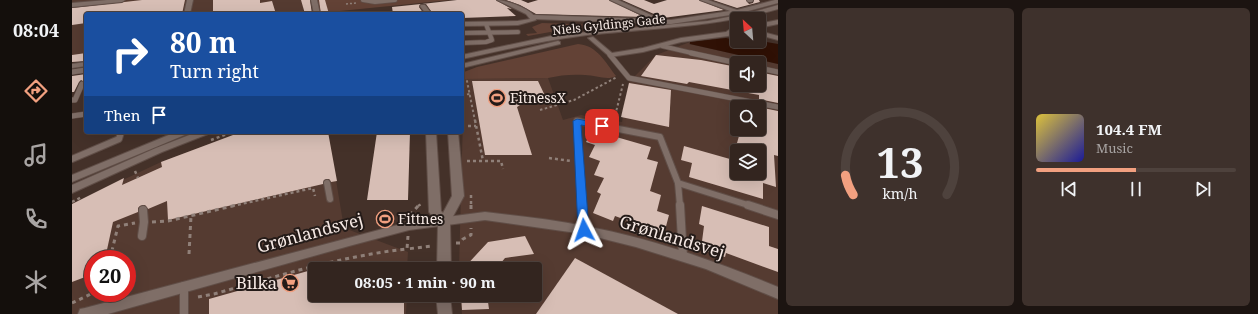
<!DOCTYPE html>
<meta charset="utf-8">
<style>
body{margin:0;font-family:"Noto Serif",serif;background:#3e312c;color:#f1f3f6;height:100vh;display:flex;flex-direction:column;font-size:15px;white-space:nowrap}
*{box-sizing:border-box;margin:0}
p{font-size:13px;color:#a9a5a4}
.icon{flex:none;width:22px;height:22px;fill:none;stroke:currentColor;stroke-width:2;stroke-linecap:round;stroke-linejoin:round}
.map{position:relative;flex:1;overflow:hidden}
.panel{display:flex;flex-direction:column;gap:8px;padding:8px;background:#1c1411;width:480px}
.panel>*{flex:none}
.guide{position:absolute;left:12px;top:12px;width:380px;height:122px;border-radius:4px;box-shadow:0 4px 16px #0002,0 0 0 1px #4e423d;background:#1a4fa0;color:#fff;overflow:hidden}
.needle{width:26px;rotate:334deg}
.buttons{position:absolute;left:658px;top:12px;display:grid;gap:8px}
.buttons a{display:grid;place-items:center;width:36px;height:36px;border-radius:4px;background:#33251f;box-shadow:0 4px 16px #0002,0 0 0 1px #4e423d;font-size:20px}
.speed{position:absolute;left:12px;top:250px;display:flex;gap:8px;font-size:20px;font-weight:700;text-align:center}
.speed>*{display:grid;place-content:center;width:52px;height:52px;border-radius:50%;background:#33251f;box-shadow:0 4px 16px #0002,0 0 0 1px #4e423d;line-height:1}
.speed .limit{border:6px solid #d22;background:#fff;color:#111}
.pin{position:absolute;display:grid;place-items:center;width:34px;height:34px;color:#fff;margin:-17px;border-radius:8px;box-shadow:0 2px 6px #0006}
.me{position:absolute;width:44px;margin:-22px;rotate:356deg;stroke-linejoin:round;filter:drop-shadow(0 0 3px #0008)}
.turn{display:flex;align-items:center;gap:14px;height:84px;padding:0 20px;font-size:18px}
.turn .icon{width:52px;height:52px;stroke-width:2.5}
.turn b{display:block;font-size:28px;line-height:34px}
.then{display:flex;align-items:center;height:38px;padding:0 20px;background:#0003;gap:8px;font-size:15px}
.panel .card{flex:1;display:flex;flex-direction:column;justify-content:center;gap:6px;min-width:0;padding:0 14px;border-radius:6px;background:#3e312c}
.panel .dial{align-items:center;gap:0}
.dial svg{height:104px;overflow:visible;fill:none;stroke:#4e423d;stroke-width:7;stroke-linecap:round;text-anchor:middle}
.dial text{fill:#f1f3f6;stroke:none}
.song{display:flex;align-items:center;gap:12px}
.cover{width:48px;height:48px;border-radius:6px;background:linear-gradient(135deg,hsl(50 70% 55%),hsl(240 70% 35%))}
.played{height:4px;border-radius:2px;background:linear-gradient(90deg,#f2a080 50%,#4e423d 50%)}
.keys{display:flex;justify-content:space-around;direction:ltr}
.panel .tiles{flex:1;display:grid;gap:8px;grid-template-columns:repeat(2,1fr)}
.trip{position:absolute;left:236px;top:262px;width:234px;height:40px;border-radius:4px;background:#33251f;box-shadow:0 4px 16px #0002,0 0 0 1px #4e423d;font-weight:700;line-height:40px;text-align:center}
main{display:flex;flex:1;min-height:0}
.tabs{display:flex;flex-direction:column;width:72px;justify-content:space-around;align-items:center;background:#140f0c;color:#a9a5a4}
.tabs .icon{width:28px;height:28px}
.tabs .on{color:#f2a080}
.tabs b{font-size:18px;color:#f1f3f6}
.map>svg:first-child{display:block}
.built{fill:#553b31;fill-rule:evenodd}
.green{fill:#634236}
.water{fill:#301105}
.building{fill:#d7beb5}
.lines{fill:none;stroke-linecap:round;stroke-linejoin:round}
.service-far3-casing{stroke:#604e47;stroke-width:5.5}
.service-far2-casing{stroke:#604e47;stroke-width:6}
.service-far1-casing{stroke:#604e47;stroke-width:8}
.service-casing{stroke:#604e47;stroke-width:10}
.pedestrian-casing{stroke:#604e47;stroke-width:2}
.minor-casing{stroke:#604e47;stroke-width:2}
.tertiary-casing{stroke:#604e47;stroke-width:2}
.path-far3{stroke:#908079;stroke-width:1.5;stroke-dasharray:2 2;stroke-linecap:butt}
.path-far2{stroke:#908079;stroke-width:2;stroke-dasharray:2.5 2.5;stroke-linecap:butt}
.path-far1{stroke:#908079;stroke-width:2.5;stroke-dasharray:3 3;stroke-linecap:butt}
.path{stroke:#908079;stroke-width:3;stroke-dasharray:4 4;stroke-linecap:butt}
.service-far3{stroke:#7f6e67;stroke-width:4}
.service-far2{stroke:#7f6e67;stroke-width:5}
.service-far1{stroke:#7f6e67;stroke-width:6}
.service{stroke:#7f6e67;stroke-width:8}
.pedestrian{fill:#7f6e67;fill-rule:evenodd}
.minor{fill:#7f6e67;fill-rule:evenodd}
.tertiary{fill:#7f6e67;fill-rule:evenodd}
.route{fill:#1a73e8;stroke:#114b97}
.labels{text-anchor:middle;stroke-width:4;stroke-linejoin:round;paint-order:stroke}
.far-street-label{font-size:12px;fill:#f6e9e4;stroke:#241b18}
.poi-label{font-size:14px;fill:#f6e9e4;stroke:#241b18;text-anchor:start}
.near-street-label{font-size:17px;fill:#f6e9e4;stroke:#241b18}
.near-poi-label{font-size:17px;fill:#f6e9e4;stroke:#241b18;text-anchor:end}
</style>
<main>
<nav class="tabs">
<b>08:04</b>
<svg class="icon on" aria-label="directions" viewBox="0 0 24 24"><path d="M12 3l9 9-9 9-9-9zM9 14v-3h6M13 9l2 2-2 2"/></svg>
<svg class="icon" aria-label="music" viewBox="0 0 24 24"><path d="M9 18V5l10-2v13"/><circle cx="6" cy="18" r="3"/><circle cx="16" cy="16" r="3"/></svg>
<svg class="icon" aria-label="phone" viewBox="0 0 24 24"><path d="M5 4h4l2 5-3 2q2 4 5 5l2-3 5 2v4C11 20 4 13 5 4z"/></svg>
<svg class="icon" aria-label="climate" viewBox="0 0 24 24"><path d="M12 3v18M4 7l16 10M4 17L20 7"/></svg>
</nav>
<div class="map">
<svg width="706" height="314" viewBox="0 0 706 314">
<rect width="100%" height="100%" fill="#443129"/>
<!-- built -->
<g class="built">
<polygon points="0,0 230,0 232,14 14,14 14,60 0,62"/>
<path d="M618,42L617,44L706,64V314H390L388,295H463V269H387L392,79L476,78L491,120L509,115L550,122L557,82L584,55ZM665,63H687V85H665ZM665,107H687V129H665ZM665,151H687V173H665Z"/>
<path d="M169,132H256L272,228L336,252L335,269H243V295H335L334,314H0V204L89,162ZM21,259H55V293H21Z"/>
</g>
<!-- green -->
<g class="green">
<polygon points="244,0 378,0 248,13"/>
<polygon points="470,23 525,25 527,26 495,29 456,36 454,34 465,33 460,27"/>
<path d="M506,44C525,45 534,63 544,76C535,81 524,75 513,75C501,74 488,75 476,78L392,79V72L405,67Z"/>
</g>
<!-- water -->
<polygon class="water" points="654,38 686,45 689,41 706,44 706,64 618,44 618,42"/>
<!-- building -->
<g class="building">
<polygon points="70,0 113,0 110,14 14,14 14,23 0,25 0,8"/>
<polygon points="141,0 188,0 188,3 200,1 204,14 141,14"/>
<polygon points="229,0 238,0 240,14 233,14"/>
<polygon points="247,0 253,0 257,14 249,14"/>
<polygon points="385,0 424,0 440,9 435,8 444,16 390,18 390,14 361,14 354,4 350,4"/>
<polygon points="434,0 449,0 456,3 466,0 537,0 572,17 464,14 448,5"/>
<polygon points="550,0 572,0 582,4 595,0 627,0 652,10 591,18"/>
<polygon points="641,0 674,0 677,4 681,3 682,0 687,0 688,2 665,8"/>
<polygon points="349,4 347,7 352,14 321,14 320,7"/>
<polygon points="14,53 14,61 0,62 0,55"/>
<polygon points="584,55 629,60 665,67 665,85 687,85 687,72 706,76 706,103 687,99 687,95 617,82 615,84 569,76"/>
<polygon points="14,74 14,90 12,90 13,82 9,80 7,82 2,92 0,92 0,76"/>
<polygon points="400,81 466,81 475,100 454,101 445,107 460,155 413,155"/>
<polygon points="557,83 599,90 597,127 549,117"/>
<polygon points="687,107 706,111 706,156 702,155 704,187 691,183 691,199 617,177 620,163 609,160 612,146 665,161 665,173 687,173 687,150 665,143 669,129 687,129"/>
<polygon points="520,130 579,147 575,159 586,162 578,191 589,195 585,211 597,215 592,234 543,216 541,221 521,213 529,194 525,192 532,178 522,175 528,161 517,157 523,145 514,142"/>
<polygon points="169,132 256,132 265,181 259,182 257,179 254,179 251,184 96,220 95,201 76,209 73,205 68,206 66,208 66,212 41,222 33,259 21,259 21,274 0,282 0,204 52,178 50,185 90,167 89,162"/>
<polygon points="305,132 338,132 336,200 295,200"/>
<polygon points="630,206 697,227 697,246 706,249 706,272 654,253 653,257 629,249 632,226 627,224"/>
<polygon points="453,236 462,254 433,258 424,269 391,269 416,242"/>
<polygon points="503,258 606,314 464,314"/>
<polygon points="243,269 243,295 332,295 332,314 137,314 137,299"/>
<polygon points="389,295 415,295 417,309 390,310"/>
</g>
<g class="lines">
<defs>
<g id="service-far3">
<polyline points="291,0 303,2 323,0"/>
<polyline points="677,0 679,0"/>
<polyline points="390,33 446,32"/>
<polyline points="391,43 414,42 420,40 414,24"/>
<polyline points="590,46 624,54"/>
</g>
<g id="service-far2">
<polyline points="619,53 665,63"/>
<polyline points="538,55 557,78 706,107"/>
<polyline points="687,68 706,72"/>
<polyline points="0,72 14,70"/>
<polyline points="0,100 3,100 10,84"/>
<polyline points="0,116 14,114"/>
</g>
<g id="service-far1">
<polyline points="0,159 47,139 49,132"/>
<polyline points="255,183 258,199"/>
<polyline points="606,183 679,206"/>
<polyline points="510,206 505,121 588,137 606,183 608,206"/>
</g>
<g id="service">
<polyline points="510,205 512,230"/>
<polyline points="608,205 611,257"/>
<polyline points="676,205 706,215"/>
<polyline points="70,236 72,222 71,210"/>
<polyline points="112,286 112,314"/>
</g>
<g id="pedestrian">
<polygon points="35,0 53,0 50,2 0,7 0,3"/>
<polygon points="115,0 121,0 118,14 112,14"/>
</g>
<g id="minor">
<polygon points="239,0 245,0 248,14 242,14"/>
<polygon points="538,0 546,0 590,20 599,20 658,11 628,0 636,0 665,10 703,0 706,0 706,3 665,14 599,24 461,19 458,17 461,15 579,19"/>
<polygon points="349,5 353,5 360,14 354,14 348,6"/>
<polygon points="706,20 706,24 687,28 687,24"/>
<polygon points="665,28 665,32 656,36 609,42 571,52 538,57 516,38 521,37 540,53 571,48 609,38 654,32 657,30"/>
<polygon points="687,31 706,36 706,40 687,35"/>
<path d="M413,212C446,216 480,219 512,226C579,238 643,261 706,287V299L634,269L564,247L512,234L413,220L337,230L277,246L36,314H6L8,309L13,308L337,222Z"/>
</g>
<g id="tertiary">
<path d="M425,0C434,0 463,10 464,20L446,25L390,26V22L446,21L458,19L454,14Z"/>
<path d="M706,5V9C644,27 580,28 515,35C473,40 431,50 390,59V55L484,35L636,21L681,12Z"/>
<polygon points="486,41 488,42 488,44 390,68 390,64"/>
<polygon points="14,62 14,66 0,68 0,64"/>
<polygon points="104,132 117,132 115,134 0,182 0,175"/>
<polygon points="125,132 138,132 136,134 90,152 0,193 0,185 84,148"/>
<polygon points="354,132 364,132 369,211 371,213 380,196 376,132 386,132 392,196 378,222 379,269 365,269 366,223 357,212"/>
<polygon points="364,295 378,295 380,314 366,314"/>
</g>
</defs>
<!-- service-far3 casing -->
<use href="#service-far3" class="service-far3-casing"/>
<!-- service-far2 casing -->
<use href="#service-far2" class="service-far2-casing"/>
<!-- service-far1 casing -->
<use href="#service-far1" class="service-far1-casing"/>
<!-- service casing -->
<use href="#service" class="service-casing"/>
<!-- pedestrian casing -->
<use href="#pedestrian" class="pedestrian-casing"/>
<!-- minor casing -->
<use href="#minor" class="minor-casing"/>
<!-- tertiary casing -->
<use href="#tertiary" class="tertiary-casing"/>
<!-- path-far3 -->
<polyline class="path-far3" points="274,4 284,3"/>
<!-- path-far2 -->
<g class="path-far2">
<polyline points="390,78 395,81 403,121"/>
<polyline points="390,95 398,94"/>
<polyline points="468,110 502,100 545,77"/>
<polyline points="542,120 551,84"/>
</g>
<!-- path-far1 -->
<g class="path-far1">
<polyline points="403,120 411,161"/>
<polyline points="390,122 391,128"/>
<polyline points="390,126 404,126"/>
<polyline points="139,140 161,132"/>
<polyline points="477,158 499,161"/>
<polyline points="395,161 429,161 431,169"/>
<polyline points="63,171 66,178"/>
<polyline points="399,195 399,206"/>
<polyline points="0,202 10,197"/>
<polyline points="160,206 241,188 243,196"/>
<polyline points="346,206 351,203"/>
</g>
<!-- path -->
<g class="path">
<polyline points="399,205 399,209"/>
<polyline points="338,215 347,205"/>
<polyline points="80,222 96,221 165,205"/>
<polyline points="336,236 335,249 359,246"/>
<polyline points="384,243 388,243 391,239 399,235 399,228"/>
<polyline points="117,254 119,216"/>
<polyline points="38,259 46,226 63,223"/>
<path d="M126,297L142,294C206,276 269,256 335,249"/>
<polyline points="0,303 21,293"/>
</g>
<!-- service-far3 -->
<use href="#service-far3" class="service-far3"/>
<!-- service-far2 -->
<use href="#service-far2" class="service-far2"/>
<!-- service-far1 -->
<use href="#service-far1" class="service-far1"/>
<!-- service -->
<use href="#service" class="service"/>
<!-- pedestrian -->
<use href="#pedestrian" class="pedestrian"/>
<!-- minor -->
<use href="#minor" class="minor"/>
<!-- tertiary -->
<use href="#tertiary" class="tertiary"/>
</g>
<!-- route -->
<polygon class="route" points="505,119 533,124 534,126 530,129 509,125 517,230 516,233 508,233 506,230 501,121"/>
<!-- icons -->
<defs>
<symbol id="stadium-ring" viewBox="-11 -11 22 22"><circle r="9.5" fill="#241b18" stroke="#f2a080" stroke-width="1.5"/><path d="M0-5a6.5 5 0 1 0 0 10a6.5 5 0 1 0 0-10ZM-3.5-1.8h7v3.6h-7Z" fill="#f2a080"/></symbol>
<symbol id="supermarket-ring" viewBox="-11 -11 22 22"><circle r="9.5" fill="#241b18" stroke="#f2a080" stroke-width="1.5"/><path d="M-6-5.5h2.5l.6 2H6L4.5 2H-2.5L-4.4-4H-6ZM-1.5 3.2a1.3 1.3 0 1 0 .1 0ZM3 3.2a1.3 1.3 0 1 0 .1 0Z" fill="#f2a080"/></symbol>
</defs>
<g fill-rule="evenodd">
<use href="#stadium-ring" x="415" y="88" width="20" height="20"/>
<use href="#stadium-ring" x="303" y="209" width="20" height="20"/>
<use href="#supermarket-ring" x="208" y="273" width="20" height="20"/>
</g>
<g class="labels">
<!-- far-street labels -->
<g class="far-street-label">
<text transform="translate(537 25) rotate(-6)" y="4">Niels Gyldings Gade</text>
</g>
<!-- poi labels -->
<g class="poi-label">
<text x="438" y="103">FitnessX</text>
<text x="326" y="224">Fittnes</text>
</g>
<!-- near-street labels -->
<g class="near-street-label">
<text transform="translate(238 233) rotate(-15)" y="6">Grønlandsvej</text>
<text transform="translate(600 237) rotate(17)" y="6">Grønlandsvej</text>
</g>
<!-- near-poi labels -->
<g class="near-poi-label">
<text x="205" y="289">Bilka</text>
</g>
</g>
</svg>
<div class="buttons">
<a><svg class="needle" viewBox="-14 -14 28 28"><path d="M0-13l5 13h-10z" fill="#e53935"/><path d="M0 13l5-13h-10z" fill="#a9a5a4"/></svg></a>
<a><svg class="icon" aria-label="sound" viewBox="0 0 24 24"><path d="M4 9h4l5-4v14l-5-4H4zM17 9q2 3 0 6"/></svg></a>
<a><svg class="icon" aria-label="search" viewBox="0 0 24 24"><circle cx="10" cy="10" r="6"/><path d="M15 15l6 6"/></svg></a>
<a><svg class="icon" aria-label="layers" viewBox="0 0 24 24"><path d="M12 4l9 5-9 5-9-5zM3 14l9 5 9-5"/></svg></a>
</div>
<div class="speed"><div class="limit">20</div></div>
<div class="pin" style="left:530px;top:126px;background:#d93025"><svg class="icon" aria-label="arrive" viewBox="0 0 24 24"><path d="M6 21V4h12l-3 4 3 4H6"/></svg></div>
<svg class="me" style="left:512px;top:230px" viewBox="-20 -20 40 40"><path d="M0-17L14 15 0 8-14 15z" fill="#1a73e8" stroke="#fff" stroke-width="4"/></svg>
<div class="trip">08:05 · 1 min · 90 m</div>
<div class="guide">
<div class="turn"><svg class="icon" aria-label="right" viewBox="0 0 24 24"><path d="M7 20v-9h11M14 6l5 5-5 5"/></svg><div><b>80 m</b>Turn right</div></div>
<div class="then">Then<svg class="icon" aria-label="arrive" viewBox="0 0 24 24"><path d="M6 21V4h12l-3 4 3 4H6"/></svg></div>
</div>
</div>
<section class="panel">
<div class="tiles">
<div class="card dial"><svg viewBox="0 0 100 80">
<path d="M14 69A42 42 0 1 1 86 69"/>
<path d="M14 69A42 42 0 0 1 8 54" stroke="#f2a080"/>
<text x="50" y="56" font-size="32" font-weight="700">13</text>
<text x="50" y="72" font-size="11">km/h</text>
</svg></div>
<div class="card">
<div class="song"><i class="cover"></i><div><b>104.4 FM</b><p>Music</p></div></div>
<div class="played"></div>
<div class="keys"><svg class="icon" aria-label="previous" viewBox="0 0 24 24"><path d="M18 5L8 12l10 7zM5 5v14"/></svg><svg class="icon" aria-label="pause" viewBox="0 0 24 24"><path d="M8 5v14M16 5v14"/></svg><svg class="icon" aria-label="next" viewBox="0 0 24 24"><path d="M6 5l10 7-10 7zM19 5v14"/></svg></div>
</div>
</div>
</section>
</main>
